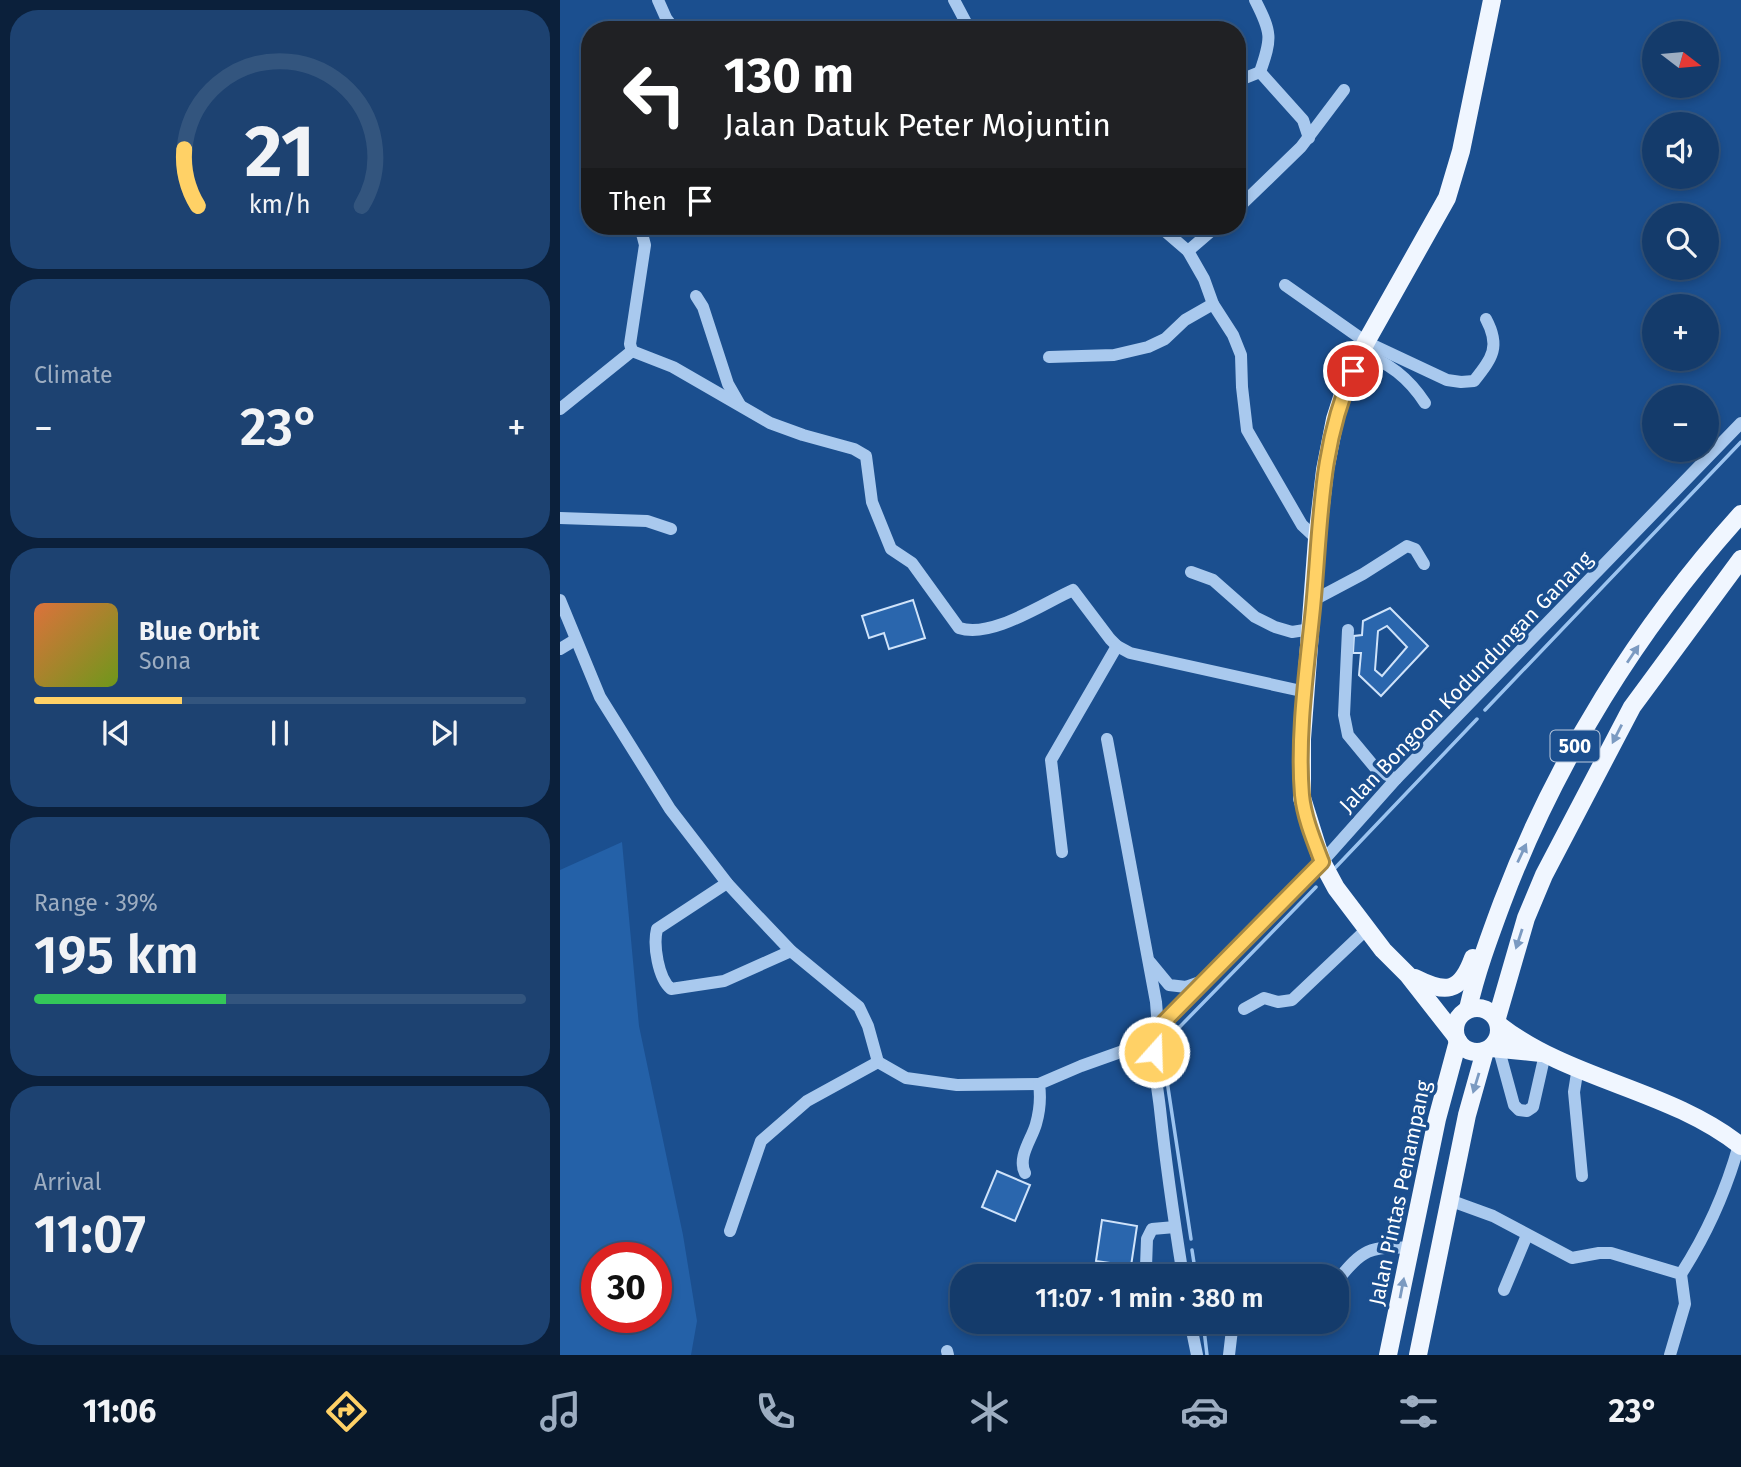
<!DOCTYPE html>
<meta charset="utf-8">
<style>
body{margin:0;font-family:"Fira Sans",sans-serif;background:#1d4271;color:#f1f3f6;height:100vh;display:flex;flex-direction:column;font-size:26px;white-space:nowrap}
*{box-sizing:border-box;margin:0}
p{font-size:23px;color:#9dadc1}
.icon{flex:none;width:38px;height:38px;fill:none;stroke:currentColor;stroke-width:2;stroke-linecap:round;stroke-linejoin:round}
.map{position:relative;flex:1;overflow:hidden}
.drawer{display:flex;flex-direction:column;gap:10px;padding:10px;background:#0b203b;width:560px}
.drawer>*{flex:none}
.hud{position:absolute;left:21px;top:21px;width:665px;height:214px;border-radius:28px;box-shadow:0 4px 10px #0003,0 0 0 2px #33557e;background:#202124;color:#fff;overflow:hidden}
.needle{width:46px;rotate:106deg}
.buttons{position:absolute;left:1082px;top:21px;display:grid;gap:14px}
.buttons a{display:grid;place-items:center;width:77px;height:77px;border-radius:50%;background:#143b6b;box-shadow:0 4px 10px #0003,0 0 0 2px #33557e;font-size:35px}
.speed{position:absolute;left:21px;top:1242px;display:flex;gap:14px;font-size:35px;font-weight:700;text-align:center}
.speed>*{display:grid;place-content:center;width:91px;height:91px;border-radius:50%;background:#143b6b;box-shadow:0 4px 10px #0003,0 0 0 2px #33557e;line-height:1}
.speed .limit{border:10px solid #d22;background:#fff;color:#111}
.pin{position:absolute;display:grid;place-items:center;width:60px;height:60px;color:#fff;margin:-30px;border:4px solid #fff;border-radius:50%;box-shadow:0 2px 7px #0007}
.me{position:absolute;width:77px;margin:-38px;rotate:20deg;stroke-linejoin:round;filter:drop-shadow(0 0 5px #0008)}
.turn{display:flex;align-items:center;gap:24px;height:147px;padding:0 28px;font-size:32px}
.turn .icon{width:91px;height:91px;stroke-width:2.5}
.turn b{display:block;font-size:49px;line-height:60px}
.then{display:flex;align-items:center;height:66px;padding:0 28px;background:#0003;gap:14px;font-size:26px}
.big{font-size:52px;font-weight:600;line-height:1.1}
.drawer .tile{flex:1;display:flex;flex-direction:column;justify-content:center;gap:10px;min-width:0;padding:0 24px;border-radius:28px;background:#1d4271}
.drawer .dial{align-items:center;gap:0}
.dial svg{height:182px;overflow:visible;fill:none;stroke:#33557e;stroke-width:7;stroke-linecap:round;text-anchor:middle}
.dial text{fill:#f1f3f6;stroke:none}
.song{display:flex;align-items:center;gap:21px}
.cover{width:84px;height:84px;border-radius:10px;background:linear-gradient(135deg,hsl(20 70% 55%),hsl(80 70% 35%))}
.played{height:7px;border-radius:4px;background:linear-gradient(90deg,#ffd166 30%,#33557e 30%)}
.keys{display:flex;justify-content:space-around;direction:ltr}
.heat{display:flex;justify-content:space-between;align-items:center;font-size:38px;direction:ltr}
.charge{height:10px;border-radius:5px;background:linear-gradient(90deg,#34c759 39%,#33557e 0)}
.trip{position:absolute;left:390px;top:1264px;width:399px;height:70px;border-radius:28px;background:#143b6b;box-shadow:0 4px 10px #0003,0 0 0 2px #33557e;font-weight:600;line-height:70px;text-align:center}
.menu{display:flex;height:112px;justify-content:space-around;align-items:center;background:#08182b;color:#9dadc1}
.menu .icon{width:49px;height:49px}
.menu .on{color:#ffd166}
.menu b{font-size:32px;color:#f1f3f6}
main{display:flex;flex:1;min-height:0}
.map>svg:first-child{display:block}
.green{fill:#2461a8;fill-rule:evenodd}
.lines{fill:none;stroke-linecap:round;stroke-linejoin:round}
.stream{stroke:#9cc4f0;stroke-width:3.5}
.building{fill:#2a66ad;stroke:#cfe3fa;stroke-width:2;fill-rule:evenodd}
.minor{stroke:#a9c9ee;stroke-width:12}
.major{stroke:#f0f6ff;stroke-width:18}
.oneway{fill:#7b9ac1}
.route-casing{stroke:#a68842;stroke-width:18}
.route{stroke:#ffd166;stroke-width:12}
.labels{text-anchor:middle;stroke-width:7;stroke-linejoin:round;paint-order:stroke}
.shield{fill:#1b4f8f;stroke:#bbcadd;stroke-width:2}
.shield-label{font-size:19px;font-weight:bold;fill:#fff}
.street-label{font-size:21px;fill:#fff;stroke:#1b4f8f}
</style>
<main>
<section class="drawer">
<div class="tile dial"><svg viewBox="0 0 100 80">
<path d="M14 69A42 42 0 1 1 86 69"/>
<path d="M14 69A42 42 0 0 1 8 44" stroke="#ffd166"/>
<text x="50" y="56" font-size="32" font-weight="700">21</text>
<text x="50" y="72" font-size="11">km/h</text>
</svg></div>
<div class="tile"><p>Climate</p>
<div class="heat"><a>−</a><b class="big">23°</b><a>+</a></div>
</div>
<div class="tile">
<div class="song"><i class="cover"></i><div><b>Blue Orbit</b><p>Sona</p></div></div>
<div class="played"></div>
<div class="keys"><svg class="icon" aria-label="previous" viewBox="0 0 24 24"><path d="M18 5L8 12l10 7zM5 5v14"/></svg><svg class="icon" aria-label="pause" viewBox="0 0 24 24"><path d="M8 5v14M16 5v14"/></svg><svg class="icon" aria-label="next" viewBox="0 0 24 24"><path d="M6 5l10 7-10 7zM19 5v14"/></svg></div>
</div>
<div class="tile"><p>Range · 39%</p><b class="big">195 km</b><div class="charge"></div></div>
<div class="tile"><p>Arrival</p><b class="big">11:07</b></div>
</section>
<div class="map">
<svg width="1181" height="1355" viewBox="0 0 1181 1355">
<rect width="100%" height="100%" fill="#1b4f8f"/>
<!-- green -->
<path class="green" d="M62,842L79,1026L123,1235L137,1321L131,1355H0V870ZM96,1258V1318H37V1258Z"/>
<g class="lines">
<!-- stream -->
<g class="stream">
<polyline points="925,710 1181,442"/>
<polyline points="775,868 917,719"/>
<polyline points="631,1239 602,1048 604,1043 756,887"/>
<polyline points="632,1250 636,1276"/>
<polyline points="643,1321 647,1355"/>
</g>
</g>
<!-- building -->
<g class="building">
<polygon points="353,600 365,638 329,649 324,633 309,638 302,616"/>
<path d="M830,608L868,646L821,696L799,675L801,653H793L794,636L802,635L803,621ZM827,626L847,647L822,676L815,670L818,631Z"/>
<polygon points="437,1171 470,1185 455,1221 422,1207"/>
<polygon points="542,1220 577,1226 571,1266 536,1261"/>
</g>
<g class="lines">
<!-- minor -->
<g class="minor">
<polyline points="98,0 106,18 115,30"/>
<polyline points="394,0 410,30"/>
<path d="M695,0C712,33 712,38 700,72"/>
<polyline points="677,85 685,78 700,72 743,120 749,138"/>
<polyline points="28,101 30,103"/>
<polyline points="677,209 741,147 784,90"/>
<polyline points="599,226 628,251 644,279 653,304 673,335 681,355 682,387 687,430 742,525 757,539"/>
<polyline points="628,251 657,226"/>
<path d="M725,285L806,342L887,380L901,382L914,381C932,358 941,347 926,319"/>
<polyline points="136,296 143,307 168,384 180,405"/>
<path d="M72,351L113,367L210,423L243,435L294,449L306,456L312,502L331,549L352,563L399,628C431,639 482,604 513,590L550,639L557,646L570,653L746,692"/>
<polyline points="72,351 70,344 85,245 80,226"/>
<path d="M800,355C827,359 850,380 865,403"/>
<polyline points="489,357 554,355 588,347 605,339 625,320 653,304"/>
<polyline points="0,409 72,351"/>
<polyline points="0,518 87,521 111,529"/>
<polyline points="631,572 653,580 695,617 715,627 732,632 751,629"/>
<polyline points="0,600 40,697 110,809 167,883 192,910 231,951 299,1007 308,1026 318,1062 346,1078 397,1085 479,1084"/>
<polyline points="754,600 803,574 847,546 855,549 864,564"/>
<polyline points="788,630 784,715 788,735 817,770 836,779"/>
<polyline points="0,649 15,640"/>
<polyline points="547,739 596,1002 598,1028"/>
<polyline points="502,852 491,760 557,646"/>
<path d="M167,883L97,929C93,945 98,978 111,989L164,981L231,951"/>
<polyline points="590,962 609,985 626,987 640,982"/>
<polyline points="684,1009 704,998 718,1002 732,1000 807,929"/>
<polyline points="939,1050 954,1105 959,1110 967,1111 973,1107 985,1054"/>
<polyline points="1018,1067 1014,1092 1022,1176"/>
<path d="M465,1173C457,1157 472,1139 476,1124C480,1110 481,1098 479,1084L521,1066L594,1040"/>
<polyline points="889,1200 933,1216 1012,1258 1039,1253 1051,1253 1121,1274 1125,1304 1110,1355"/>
<polyline points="170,1231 201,1141 247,1101 318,1062"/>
<polyline points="586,1267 587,1239 592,1229 615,1227"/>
<path d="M1121,1274C1147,1234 1166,1191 1179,1145"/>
<path d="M623,1276C614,1220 606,1165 600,1109C597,1082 590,1055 598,1028L762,862L836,779L1181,423"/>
<path d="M777,1281C802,1250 810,1245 850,1248"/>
<polyline points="944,1290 967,1235"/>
<polyline points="630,1321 637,1355"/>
<polyline points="387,1351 388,1355"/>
<polyline points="669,1355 673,1321"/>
</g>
<!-- major -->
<g class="major">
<path d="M855,978C885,993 900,994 913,958"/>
<circle cx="917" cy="1030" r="22"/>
<path d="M908,1009C916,973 929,938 942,903C996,760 1079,627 1181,514"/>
<polyline points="937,1018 966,918 984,875 1072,707 1181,559"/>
<path d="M939,1025C1011,1081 1109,1089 1181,1146"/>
<polyline points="895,1035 848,975 823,950 776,888 762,862 742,798 742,739 757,539 765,470 775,419 785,388 806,342 887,198 901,151 932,0"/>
<polyline points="931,1048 981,1053"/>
<polyline points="828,1355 877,1119 898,1041"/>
<polyline points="858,1355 907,1115 925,1051"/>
</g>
</g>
<!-- one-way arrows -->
<defs><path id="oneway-solid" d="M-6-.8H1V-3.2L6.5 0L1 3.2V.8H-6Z" transform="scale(1.75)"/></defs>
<g class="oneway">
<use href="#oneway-solid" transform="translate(1073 654) rotate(-56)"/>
<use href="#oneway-solid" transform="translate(1057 734) rotate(117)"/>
<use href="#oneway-solid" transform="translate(962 853) rotate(-65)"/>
<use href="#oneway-solid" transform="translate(959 939) rotate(108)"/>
<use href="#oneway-solid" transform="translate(916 1083) rotate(107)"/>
<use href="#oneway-solid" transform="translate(842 1288) rotate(-79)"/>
</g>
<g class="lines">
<defs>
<path id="route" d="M594,1052L598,1028L762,862C754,841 744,817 742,795C737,735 747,668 753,608C761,526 759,448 793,371"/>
</defs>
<!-- route casing -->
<use href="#route" class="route-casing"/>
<!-- route -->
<use href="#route" class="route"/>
</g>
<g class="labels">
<!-- shield labels -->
<rect class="shield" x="990.5" y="730.5" width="49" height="31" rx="5"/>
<g class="shield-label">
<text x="1015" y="753">500</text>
</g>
<!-- street labels -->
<g class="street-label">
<text transform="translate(906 682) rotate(-46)" y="7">Jalan Bongoon Kodundungan Ganang</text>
<text transform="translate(840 1193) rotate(-78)" y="7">Jalan Pintas Penampang</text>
</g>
</g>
</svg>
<div class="buttons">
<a><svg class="needle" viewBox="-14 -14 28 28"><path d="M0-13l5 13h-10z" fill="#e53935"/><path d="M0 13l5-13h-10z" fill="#9dadc1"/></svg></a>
<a><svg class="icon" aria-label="sound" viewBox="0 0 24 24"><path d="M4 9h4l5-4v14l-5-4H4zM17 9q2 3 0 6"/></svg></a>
<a><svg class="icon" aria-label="search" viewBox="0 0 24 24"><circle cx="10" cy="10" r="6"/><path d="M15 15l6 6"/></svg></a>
<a>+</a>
<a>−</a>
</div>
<div class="speed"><div class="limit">30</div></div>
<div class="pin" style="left:793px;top:371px;background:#d93025"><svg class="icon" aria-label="arrive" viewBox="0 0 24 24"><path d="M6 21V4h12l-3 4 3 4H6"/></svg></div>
<svg class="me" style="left:594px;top:1052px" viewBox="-20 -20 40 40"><circle r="17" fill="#ffd166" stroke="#fff" stroke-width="3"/><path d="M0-11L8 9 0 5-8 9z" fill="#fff"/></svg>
<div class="trip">11:07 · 1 min · 380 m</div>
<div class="hud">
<div class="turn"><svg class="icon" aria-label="left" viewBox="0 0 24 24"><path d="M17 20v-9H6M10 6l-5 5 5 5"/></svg><div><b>130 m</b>Jalan Datuk Peter Mojuntin</div></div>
<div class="then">Then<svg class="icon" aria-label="arrive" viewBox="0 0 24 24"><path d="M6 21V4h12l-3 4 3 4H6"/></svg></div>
</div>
</div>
</main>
<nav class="menu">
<b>11:06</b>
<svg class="icon on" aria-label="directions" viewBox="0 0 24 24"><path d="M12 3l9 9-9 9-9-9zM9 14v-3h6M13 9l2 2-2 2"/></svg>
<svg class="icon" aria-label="music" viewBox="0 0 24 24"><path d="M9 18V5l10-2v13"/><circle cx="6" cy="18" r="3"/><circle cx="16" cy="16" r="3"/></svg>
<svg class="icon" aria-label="phone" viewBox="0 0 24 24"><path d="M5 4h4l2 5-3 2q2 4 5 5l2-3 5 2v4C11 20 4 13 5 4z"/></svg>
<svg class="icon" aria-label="climate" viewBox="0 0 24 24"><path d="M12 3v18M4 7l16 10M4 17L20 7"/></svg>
<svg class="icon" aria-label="car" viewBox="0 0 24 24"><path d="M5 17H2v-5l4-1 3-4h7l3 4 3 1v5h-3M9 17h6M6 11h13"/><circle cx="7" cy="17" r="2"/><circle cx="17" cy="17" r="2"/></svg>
<svg class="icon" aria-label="filters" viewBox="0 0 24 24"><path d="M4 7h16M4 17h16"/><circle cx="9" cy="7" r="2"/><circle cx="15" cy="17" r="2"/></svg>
<b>23°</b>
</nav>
